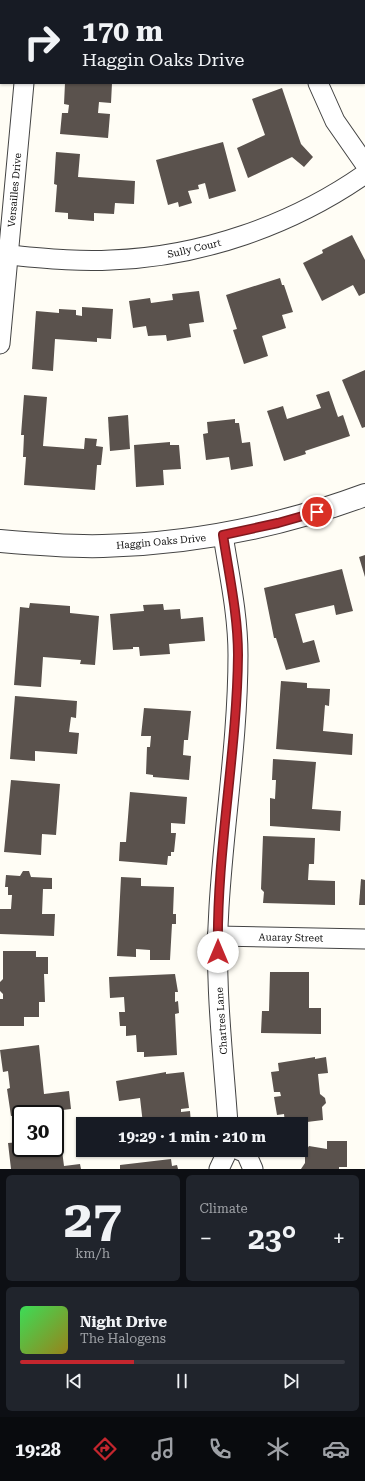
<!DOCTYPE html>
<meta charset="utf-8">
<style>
body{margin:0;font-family:"Roboto Serif",serif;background:#20242c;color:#f1f3f6;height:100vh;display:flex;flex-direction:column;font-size:15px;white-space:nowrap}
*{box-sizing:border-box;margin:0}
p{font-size:13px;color:#9ea1a6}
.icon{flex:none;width:22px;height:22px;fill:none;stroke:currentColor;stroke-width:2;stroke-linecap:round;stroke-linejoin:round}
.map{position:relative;height:1169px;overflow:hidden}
.panel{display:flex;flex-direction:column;gap:6px;padding:6px;background:#0d0f14;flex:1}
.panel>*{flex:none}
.guide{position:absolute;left:0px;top:0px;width:365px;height:84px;box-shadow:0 1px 3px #0004;background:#171b24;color:#f1f3f6;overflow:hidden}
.speed{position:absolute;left:12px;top:1105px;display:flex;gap:8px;font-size:20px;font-weight:700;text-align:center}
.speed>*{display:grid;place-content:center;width:52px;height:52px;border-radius:50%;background:#171b24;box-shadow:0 1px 3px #0004;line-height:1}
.speed .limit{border:2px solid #111;border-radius:6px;background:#fff;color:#111}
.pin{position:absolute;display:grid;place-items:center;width:34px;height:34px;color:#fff;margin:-17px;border:2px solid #fff;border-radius:50%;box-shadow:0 1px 4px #0007}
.me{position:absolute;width:44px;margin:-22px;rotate:0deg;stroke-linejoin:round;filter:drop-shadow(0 0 3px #0008)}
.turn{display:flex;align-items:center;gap:14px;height:84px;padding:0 16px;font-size:18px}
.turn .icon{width:52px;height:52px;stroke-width:2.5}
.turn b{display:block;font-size:28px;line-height:34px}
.big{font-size:30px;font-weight:700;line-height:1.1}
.panel .tile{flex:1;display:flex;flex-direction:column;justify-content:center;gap:6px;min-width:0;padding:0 14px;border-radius:6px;background:#20242c}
.panel .dial{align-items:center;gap:0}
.dial b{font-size:52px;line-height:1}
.song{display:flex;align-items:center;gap:12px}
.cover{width:48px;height:48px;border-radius:6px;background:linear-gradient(135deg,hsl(130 70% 55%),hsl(50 70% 35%))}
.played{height:4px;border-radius:2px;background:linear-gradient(90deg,#c4262e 35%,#363941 35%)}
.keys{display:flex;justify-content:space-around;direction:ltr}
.heat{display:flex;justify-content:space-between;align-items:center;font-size:22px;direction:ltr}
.panel .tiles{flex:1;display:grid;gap:6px;grid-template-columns:1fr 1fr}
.tile:last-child{grid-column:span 2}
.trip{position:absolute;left:76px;top:1117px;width:232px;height:40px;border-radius:0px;background:#171b24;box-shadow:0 1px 3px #0004;font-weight:700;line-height:40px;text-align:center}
.tab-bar{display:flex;height:64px;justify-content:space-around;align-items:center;background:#090b0e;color:#9ea1a6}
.tab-bar .icon{width:28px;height:28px}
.tab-bar .active{color:#c4262e}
.tab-bar b{font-size:18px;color:#f1f3f6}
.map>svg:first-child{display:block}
.building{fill:#5a524d}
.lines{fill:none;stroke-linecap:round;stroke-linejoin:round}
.minor-casing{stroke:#444;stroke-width:21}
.tertiary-casing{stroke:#444;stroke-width:24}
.minor{stroke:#fff;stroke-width:19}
.tertiary{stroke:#fff;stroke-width:22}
.route-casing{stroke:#7f191e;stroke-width:10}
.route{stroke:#c4262e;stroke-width:7}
.labels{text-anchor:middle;stroke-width:4;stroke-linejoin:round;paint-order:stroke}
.street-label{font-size:10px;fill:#111;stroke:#fff}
</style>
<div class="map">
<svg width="365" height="1169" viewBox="0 0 365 1169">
<rect width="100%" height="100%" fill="#fffdf5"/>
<!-- building -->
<g class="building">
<polygon points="65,83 112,83 111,103 99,102 98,113 110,114 108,138 60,134 62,113 68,113 69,105 64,104"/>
<polygon points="282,88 301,144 313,157 304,167 292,157 248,178 237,148 265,135 252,99"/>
<polygon points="223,142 236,191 209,199 205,183 198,185 199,189 188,191 192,203 179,207 178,202 168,205 156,160"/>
<polygon points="56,152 80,154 78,177 135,181 134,204 115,203 114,214 94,213 94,221 68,219 68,213 55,212 57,185 54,184"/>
<polygon points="352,235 365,260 365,293 359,296 353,285 322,301 303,263 323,253 322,250"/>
<polygon points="280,278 282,285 284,285 293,312 282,315 286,328 262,336 268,356 244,364 233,330 237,329 226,295"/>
<polygon points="199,291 204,322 189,324 191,337 167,341 166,335 148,336 146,326 133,328 129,301 150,298 151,303 173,300 172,294"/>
<polygon points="82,307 113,309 111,339 97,338 97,342 55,339 53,371 32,369 36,311 59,313 59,309 76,310 76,315 82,316"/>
<polygon points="365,370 365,427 362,428 342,380"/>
<polygon points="329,391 338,417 343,415 350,436 305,451 306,454 284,461 267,411 283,406 287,419 321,408 316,395"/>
<polygon points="24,395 47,397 43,446 84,449 85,438 97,439 96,446 103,447 101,465 97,465 95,490 24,485 26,457 23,457 24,435 21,435"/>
<polygon points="128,415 130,449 110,451 108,417"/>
<polygon points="235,419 235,423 239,423 242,443 250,442 253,466 231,470 229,457 206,460 203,434 208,433 207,422"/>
<polygon points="170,442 170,445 179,445 181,469 163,470 164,485 136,487 134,445"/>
<polygon points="365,555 365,577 359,557"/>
<polygon points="342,569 353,611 336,615 334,605 295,614 303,643 314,640 320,662 286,670 276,638 274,638 264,588"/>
<polygon points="30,603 70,606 70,613 99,616 95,665 80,664 81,660 43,657 41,687 14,685 20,607 29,608"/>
<polygon points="163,604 164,610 180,609 181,619 203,617 205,641 169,644 170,654 140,656 139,647 133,647 133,649 113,650 110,614 144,611 143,605"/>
<polygon points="281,681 307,683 307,688 330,689 329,706 325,705 323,731 353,734 352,755 276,749"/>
<polygon points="15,696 77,701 76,718 71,717 69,732 79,733 77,754 35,751 35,761 10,759"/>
<polygon points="144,708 191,711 188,740 184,740 183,755 191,756 189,780 153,777 153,775 146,774 147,747 150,747 151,736 141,736"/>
<polygon points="273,759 316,762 312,809 341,811 340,831 270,826 270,798 275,799 276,780 272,780"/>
<polygon points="11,780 60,784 56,835 42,834 41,855 4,852"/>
<polygon points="130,792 187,797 185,824 171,823 171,833 176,833 174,852 171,852 171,856 168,856 167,865 119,861 120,842 126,842"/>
<polygon points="263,836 315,838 314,864 309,864 308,880 335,881 335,905 263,903 264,892 261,889"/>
<polygon points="23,871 29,871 31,877 52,878 52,889 43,889 42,914 55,914 54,936 0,934 0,909 11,909 12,895 8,895 8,887 5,887 6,875 20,876"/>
<polygon points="121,877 141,878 141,886 174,887 173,914 176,914 176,924 172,924 170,960 150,960 150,950 136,949 136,957 117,956"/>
<polygon points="361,879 365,880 365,905 359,905"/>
<polygon points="3,951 36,951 36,957 48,957 48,974 44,974 45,1002 39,1002 39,1017 24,1017 24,1026 0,1026 0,999 3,999 3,994 0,991 0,982 3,979"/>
<polygon points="270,972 309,972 309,1008 321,1008 321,1034 261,1033 262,1011 269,1011"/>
<polygon points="175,974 178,992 175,992 175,1002 178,1001 179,1013 175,1014 177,1055 144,1057 144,1052 137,1052 136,1035 126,1036 126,1026 120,1026 119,1012 125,1012 124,997 110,998 109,977"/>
<polygon points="39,1045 44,1094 69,1091 71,1109 11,1116 7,1089 10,1088 8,1071 3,1072 0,1050"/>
<polygon points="315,1057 315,1059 326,1057 328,1073 318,1074 320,1094 325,1098 326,1103 322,1107 323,1120 299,1123 299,1121 285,1123 284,1114 277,1115 274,1097 281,1096 280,1092 274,1092 271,1072 279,1071 278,1063"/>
<polygon points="166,1072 166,1074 184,1072 189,1108 181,1109 181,1112 190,1111 191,1124 143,1124 140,1098 119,1101 116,1081"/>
<polygon points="60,1135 64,1166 80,1164 81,1169 11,1169 8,1143 21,1142 21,1148 55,1148 55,1136"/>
<polygon points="327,1141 347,1141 347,1167 339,1167 339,1169 301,1169 305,1163 305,1152 309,1146 327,1149"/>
<polygon points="171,1159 172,1166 177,1165 178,1169 120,1169 120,1165"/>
</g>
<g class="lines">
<defs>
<g id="minor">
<polyline points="302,0 302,1"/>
<polyline points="31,1 31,0"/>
<polyline points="318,83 335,121 365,164"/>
<path d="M8,255C42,258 77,262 111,260C201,257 292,225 365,174"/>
<polyline points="0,344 24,83"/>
<path d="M223,535C229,574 238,614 238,655C238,739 224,823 219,907C214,980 223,1052 228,1124"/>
<polyline points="217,936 365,939"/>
<polyline points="239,1150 246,1153 253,1169"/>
<polyline points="219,1169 228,1150"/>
</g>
<path id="tertiary" d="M0,541C34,544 69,547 103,546C193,544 281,526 365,495"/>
</defs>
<!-- minor casing -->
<use href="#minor" class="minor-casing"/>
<!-- tertiary casing -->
<use href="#tertiary" class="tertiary-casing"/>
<!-- minor -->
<use href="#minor" class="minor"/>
<!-- tertiary -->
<use href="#tertiary" class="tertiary"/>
</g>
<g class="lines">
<defs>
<path id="route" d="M218,952C216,853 237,754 238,655C238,615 229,575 223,535L278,523L317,512"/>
</defs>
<!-- route casing -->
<use href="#route" class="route-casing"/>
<!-- route -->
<use href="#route" class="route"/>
</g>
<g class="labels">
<!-- street labels -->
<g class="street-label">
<text transform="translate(14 190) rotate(-85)" y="4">Versailles Drive</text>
<text transform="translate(194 248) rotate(-13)" y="4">Sully Court</text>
<text transform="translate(161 541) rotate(-5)" y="4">Haggin Oaks Drive</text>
<text transform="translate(291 937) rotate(1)" y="4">Auaray Street</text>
<text transform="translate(221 1021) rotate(-94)" y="4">Chartres Lane</text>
</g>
</g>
</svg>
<div class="speed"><div class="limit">30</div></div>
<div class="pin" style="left:317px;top:512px;background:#d93025"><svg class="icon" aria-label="arrive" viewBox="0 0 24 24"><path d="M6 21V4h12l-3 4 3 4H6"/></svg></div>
<svg class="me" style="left:218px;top:952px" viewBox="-20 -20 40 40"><circle r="19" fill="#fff"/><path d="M0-13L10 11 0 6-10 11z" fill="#c4262e"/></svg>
<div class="trip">19:29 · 1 min · 210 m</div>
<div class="guide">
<div class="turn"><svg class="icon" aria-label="right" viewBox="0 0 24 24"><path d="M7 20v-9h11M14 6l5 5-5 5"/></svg><div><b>170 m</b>Haggin Oaks Drive</div></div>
</div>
</div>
<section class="panel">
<div class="tiles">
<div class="tile dial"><b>27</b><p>km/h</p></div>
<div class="tile"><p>Climate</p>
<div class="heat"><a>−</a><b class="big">23°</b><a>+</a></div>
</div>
<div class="tile">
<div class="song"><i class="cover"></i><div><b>Night Drive</b><p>The Halogens</p></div></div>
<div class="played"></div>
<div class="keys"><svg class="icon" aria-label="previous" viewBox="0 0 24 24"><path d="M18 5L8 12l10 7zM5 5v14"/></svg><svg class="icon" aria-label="pause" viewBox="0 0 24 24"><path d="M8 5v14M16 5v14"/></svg><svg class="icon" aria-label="next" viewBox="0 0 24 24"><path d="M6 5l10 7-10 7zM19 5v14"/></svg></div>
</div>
</div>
</section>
<nav class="tab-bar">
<b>19:28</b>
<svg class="icon active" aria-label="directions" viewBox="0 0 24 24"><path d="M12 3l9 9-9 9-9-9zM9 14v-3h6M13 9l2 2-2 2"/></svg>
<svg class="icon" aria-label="music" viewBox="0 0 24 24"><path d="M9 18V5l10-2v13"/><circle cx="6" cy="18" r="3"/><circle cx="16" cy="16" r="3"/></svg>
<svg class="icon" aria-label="phone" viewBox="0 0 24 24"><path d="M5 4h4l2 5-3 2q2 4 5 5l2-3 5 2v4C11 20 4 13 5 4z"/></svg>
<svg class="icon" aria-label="climate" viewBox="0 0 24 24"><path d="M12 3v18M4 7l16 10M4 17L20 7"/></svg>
<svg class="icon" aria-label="car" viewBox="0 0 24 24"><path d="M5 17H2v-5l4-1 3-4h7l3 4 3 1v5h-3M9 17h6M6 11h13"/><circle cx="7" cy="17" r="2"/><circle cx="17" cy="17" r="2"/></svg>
</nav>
